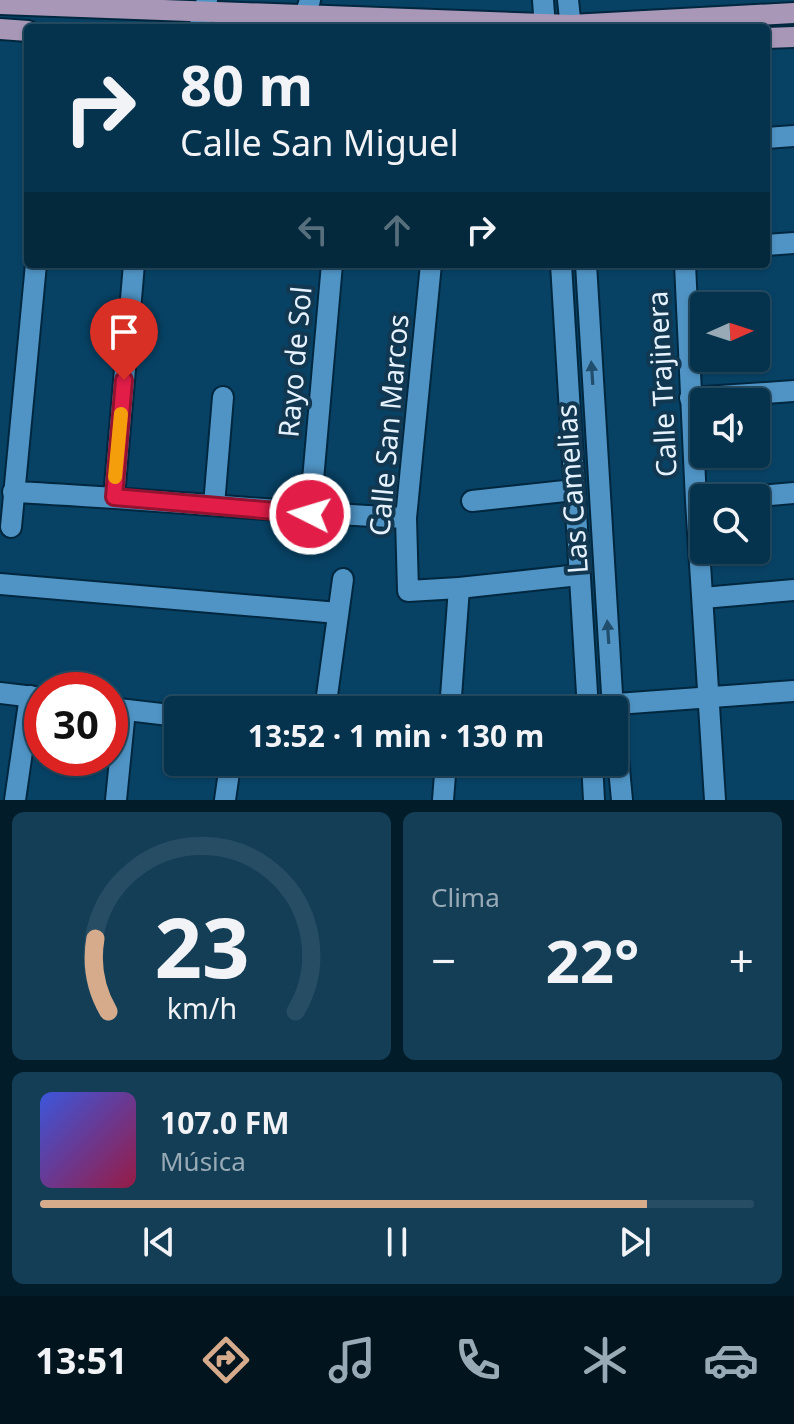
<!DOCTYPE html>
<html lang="es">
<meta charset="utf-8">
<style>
body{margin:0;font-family:"Noto Sans",sans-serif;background:#133e56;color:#f1f3f6;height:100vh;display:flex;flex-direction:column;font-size:30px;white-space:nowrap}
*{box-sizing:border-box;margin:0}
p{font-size:26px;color:#97aab5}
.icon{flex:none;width:44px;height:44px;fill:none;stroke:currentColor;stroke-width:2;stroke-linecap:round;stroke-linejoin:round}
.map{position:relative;height:800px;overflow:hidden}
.details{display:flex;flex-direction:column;gap:12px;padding:12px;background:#031c2a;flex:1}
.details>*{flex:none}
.hud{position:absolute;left:24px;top:24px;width:746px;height:244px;border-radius:8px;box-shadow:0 2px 6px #0004,0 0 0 2px #264d64;background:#05324c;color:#f1f3f6;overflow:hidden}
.needle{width:52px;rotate:87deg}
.controls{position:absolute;left:690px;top:292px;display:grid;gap:16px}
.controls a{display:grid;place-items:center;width:80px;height:80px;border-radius:8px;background:#05324c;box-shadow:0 2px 6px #0004,0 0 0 2px #264d64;font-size:40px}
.speed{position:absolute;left:24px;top:672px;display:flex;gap:16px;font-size:40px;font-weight:700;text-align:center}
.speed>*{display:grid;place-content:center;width:104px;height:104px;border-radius:50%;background:#05324c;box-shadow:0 2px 6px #0004,0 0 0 2px #264d64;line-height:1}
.speed .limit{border:12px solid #d22;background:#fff;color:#111}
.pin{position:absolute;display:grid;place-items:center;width:68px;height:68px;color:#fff;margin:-82px -34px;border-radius:50% 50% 50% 0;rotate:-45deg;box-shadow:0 0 8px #0007}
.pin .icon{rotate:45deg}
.me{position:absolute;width:88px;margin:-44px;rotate:275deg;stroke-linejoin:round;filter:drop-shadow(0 0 6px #0008)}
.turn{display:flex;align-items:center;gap:28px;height:168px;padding:0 24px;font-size:36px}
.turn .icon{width:104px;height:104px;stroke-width:2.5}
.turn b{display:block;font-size:56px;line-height:68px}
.lanes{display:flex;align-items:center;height:76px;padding:0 24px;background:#0003;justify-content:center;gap:40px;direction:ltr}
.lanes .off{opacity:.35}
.big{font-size:60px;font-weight:700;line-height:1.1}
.details .card{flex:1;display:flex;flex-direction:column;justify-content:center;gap:12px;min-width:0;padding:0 28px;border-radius:12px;background:#133e56}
.details .dial{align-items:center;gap:0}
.dial svg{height:208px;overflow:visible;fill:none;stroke:#264d64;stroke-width:7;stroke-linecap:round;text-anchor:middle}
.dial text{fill:#f1f3f6;stroke:none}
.song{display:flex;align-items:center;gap:24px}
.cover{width:96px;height:96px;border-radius:12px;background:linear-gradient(135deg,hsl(230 70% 55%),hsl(340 70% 35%))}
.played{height:8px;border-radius:4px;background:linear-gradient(90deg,#d6ab8b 85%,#264d64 85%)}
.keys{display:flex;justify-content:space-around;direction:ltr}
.heat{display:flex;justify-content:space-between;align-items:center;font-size:44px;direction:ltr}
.details .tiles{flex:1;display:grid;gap:12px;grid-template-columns:1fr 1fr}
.card:last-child{grid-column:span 2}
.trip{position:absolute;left:164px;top:696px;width:464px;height:80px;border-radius:8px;background:#05324c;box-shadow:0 2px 6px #0004,0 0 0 2px #264d64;font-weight:700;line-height:80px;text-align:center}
.tab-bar{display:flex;height:128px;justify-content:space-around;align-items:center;background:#02141e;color:#97aab5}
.tab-bar .icon{width:56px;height:56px}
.tab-bar .selected{color:#d6ab8b}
.tab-bar b{font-size:36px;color:#f1f3f6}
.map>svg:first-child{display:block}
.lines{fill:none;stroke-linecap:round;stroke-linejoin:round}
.minor-casing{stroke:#01273f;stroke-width:24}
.major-casing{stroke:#01273f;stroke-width:24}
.minor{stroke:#4f94c5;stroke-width:20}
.major{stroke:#a897b7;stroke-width:20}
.oneway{fill:#214e6d}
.route-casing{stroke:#92132f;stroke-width:20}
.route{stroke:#e11d48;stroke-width:14}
.slow{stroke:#f59e0b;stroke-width:14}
.labels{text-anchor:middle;stroke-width:8;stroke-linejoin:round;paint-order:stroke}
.street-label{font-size:28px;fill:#e5f2fd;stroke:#123750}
</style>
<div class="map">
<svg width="794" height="800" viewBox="0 0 794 800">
<rect width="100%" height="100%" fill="#074265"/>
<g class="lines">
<defs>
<g id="minor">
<polyline points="543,0 545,28"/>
<polyline points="568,0 571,28"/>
<polyline points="305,16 310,0"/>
<polyline points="199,28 207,0"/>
<polyline points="766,138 794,136"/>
<polyline points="766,245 794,243"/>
<polyline points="431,264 406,518 408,591 459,588 579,575"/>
<polyline points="561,264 588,710"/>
<polyline points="586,264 613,710"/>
<polyline points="685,264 696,501 715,800"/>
<polyline points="690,398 794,391"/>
<path d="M13,492C144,498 275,512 406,518"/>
<polyline points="114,497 134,264"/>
<polyline points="735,498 794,493"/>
<polyline points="472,501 574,490"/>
<polyline points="214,505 223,397"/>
<polyline points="310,514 332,264"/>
<polyline points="11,527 36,264"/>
<polyline points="0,584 338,613"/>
<polyline points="703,598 794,590"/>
<polyline points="0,693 42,698"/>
<polyline points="603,705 794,691"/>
<polyline points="110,708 178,716"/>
<polyline points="325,710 343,579"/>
<polyline points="450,710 459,588"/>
<polyline points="614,716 622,800"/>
<polyline points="592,762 594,800"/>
<polyline points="15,800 30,696"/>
<polyline points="116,800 125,710"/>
<polyline points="225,800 229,772"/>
<polyline points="443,800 446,762"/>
</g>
<g id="major">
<polyline points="0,4 571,25 794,13"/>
<polyline points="0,29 28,31"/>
<polyline points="766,38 794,37"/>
</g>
</defs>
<!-- minor casing -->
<use href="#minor" class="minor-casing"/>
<!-- major casing -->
<use href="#major" class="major-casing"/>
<!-- minor -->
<use href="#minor" class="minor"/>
<!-- major -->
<use href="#major" class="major"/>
</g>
<!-- one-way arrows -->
<defs><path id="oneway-solid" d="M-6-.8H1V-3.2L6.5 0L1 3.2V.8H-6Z" transform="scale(2)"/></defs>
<g class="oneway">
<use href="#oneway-solid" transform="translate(592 373) rotate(-94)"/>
<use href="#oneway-solid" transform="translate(608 632) rotate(-94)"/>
</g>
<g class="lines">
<defs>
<polyline id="route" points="124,380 114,497 310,514"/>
</defs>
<!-- route casing -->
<use href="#route" class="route-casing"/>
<!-- route -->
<use href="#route" class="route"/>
<!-- slow -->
<polyline class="slow" points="115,477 121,414"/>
</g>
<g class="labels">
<!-- street labels -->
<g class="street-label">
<text transform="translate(295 362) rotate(-85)" y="10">Rayo de Sol</text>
<text transform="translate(662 384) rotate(-93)" y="10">Calle Trajinera</text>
<text transform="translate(389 425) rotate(-85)" y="10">Calle San Marcos</text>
<text transform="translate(572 489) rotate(-94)" y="10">Las Camelias</text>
</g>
</g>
</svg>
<div class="controls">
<a><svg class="needle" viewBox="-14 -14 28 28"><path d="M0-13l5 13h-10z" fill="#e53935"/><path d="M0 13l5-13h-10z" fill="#97aab5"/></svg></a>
<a><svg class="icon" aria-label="sound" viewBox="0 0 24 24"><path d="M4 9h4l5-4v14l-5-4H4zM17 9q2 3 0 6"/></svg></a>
<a><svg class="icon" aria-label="search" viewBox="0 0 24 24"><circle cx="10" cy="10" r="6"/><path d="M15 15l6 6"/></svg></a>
</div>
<div class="speed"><div class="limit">30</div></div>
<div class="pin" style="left:124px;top:380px;background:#d93025"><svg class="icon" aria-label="arrive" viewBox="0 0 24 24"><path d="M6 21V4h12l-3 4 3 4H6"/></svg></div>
<svg class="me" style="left:310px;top:514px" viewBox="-20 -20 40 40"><circle r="17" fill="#e11d48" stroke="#fff" stroke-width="3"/><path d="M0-11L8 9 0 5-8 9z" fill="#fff"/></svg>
<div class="trip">13:52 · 1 min · 130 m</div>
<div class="hud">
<div class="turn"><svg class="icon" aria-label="right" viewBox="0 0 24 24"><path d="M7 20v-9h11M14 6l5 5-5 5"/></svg><div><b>80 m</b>Calle San Miguel</div></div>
<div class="lanes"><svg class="icon off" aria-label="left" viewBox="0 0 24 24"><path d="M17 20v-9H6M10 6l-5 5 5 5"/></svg><svg class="icon off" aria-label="ahead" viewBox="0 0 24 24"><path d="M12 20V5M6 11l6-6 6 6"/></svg><svg class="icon" aria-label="right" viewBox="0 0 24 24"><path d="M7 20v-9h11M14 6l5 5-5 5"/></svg></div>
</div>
</div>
<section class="details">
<div class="tiles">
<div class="card dial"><svg viewBox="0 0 100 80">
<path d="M14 69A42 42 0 1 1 86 69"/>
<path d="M14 69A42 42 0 0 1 9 41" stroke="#d6ab8b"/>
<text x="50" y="56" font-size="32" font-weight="700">23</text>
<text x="50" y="72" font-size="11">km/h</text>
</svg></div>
<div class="card"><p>Clima</p>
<div class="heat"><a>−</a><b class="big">22°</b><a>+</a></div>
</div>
<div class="card">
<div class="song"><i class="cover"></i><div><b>107.0 FM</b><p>Música</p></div></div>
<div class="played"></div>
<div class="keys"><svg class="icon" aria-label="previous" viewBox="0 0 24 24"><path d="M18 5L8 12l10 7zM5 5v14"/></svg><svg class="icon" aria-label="pause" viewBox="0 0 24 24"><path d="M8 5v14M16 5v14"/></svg><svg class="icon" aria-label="next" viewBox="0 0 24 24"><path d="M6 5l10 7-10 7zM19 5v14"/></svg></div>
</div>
</div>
</section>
<nav class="tab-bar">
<b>13:51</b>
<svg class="icon selected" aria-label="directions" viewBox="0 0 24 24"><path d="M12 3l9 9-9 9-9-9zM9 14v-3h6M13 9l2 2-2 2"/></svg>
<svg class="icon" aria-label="music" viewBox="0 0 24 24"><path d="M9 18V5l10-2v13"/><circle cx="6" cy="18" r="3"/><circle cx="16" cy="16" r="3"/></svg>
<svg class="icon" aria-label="phone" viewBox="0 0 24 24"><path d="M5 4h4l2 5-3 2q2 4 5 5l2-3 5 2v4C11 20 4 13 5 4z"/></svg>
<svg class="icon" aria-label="climate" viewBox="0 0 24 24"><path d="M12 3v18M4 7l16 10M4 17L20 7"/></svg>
<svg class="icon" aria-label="car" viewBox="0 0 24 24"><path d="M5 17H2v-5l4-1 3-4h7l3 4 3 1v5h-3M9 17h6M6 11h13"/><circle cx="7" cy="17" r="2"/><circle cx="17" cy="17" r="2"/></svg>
</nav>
